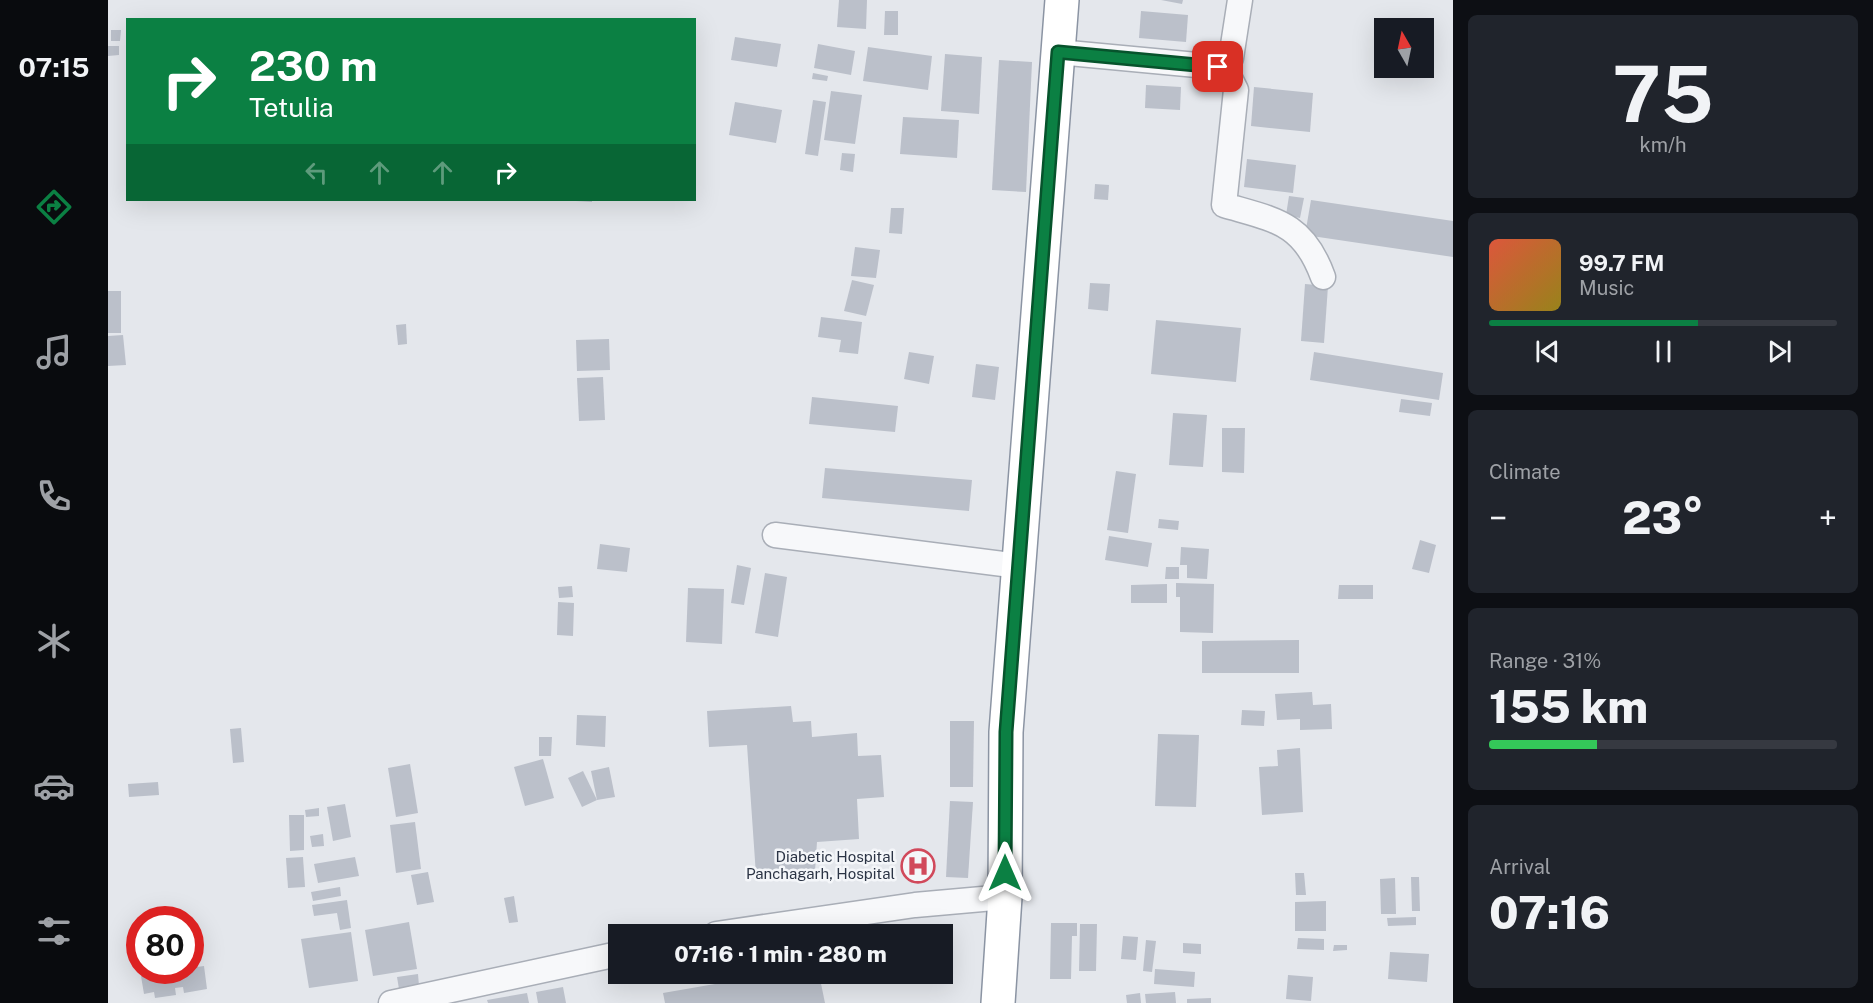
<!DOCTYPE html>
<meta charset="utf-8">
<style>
body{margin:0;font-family:"Public Sans",sans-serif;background:#20242c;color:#f1f3f6;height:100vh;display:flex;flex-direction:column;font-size:22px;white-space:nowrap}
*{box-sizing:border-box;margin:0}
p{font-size:20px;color:#9ea1a6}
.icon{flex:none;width:33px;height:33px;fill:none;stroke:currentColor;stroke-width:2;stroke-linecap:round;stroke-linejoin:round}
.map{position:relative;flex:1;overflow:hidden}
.panel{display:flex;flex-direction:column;gap:15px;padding:15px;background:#0d0f14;width:420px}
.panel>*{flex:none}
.banner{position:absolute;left:18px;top:18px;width:570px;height:183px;border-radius:0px;box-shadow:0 6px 24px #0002;background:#0b8043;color:#fff;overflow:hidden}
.needle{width:39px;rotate:351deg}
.buttons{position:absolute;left:1266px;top:18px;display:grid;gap:12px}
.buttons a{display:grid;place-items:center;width:60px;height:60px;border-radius:0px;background:#171b24;box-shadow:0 6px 24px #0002;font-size:30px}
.speed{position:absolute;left:18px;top:906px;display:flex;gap:12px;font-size:30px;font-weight:700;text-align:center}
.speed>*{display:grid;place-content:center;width:78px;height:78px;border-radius:50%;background:#171b24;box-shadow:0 6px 24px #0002;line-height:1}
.speed .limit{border:9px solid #d22;background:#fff;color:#111}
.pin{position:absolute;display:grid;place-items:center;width:51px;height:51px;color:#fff;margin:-26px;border-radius:12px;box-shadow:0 3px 9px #0006}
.me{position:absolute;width:66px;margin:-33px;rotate:0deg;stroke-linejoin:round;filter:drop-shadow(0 0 4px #0008)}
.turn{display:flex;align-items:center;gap:21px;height:126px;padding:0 24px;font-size:27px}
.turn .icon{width:78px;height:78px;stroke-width:2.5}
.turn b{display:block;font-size:42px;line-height:51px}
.lanes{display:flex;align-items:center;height:57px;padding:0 24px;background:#0003;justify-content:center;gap:30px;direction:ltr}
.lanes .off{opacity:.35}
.big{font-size:45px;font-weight:800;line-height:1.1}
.panel .widget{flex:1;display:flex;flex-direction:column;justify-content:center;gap:9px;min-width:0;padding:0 21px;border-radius:9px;background:#20242c}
.panel .dial{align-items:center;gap:0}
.dial b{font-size:78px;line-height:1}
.song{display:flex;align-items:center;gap:18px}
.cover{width:72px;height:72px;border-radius:9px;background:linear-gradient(135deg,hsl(10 70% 55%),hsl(50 70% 35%))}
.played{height:6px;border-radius:3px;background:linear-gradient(90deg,#0b8043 60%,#363941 60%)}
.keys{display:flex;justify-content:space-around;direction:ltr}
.heat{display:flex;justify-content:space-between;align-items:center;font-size:33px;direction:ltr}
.charge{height:9px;border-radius:4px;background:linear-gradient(90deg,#34c759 31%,#363941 0)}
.trip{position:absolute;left:500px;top:924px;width:345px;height:60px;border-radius:0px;background:#171b24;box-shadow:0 6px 24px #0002;font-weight:800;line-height:60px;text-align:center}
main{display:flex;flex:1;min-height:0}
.menu{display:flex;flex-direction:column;width:108px;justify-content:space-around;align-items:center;background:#090b0e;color:#9ea1a6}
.menu .icon{width:42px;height:42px}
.menu .selected{color:#0b8043}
.menu b{font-size:27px;color:#f1f3f6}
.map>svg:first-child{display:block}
.building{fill:#bbc0ca}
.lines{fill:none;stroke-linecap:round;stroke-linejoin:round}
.minor-casing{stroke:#a9aeb7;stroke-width:27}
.highway-casing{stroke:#8b94a3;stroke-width:36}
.minor{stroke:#f7f8fa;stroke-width:24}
.highway{stroke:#fff;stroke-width:33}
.route-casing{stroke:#07532c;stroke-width:15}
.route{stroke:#0b8043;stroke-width:10}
.labels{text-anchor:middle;stroke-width:5;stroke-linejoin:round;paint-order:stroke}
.poi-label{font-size:15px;fill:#2b3445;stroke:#f4f6f9;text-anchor:end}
</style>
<main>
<nav class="menu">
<b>07:15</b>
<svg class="icon selected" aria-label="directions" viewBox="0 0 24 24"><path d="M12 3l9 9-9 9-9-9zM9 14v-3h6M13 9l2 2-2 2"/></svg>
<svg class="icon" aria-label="music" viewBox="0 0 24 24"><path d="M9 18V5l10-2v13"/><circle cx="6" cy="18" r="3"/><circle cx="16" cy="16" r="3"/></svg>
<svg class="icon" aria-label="phone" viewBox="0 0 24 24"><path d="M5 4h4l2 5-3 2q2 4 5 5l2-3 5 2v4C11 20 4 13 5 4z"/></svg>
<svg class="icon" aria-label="climate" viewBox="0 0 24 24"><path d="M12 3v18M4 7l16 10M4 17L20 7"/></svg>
<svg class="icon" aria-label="car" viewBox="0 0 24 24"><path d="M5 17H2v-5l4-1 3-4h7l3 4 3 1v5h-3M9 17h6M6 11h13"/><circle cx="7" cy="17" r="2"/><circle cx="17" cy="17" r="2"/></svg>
<svg class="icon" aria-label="filters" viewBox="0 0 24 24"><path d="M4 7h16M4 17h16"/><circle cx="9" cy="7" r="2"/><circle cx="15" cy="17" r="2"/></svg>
</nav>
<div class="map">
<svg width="1345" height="1003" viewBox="0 0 1345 1003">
<rect width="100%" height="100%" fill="#e4e7ec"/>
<!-- building -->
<g class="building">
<polygon points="731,0 759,0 758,29 729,27"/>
<polygon points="1053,0 1075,0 1074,4"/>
<polygon points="777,11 790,11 790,35 776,35"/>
<polygon points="1033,11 1080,15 1078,42 1031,38"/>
<polygon points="3,30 13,30 12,41 3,41"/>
<polygon points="627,37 673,44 669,67 623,60"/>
<polygon points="710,44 747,51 743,75 706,68"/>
<polygon points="0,46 11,46 11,55 0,56"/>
<polygon points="760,47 824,56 820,90 755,81"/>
<polygon points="837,54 874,57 871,114 833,111"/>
<polygon points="891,60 924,62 918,192 884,190"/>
<polygon points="705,73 720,76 719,81 704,79"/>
<polygon points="1038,85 1073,87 1072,110 1037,108"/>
<polygon points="1146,87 1205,93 1202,132 1143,126"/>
<polygon points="723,91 754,95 747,144 716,140"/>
<polygon points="705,100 718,102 710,156 697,154"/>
<polygon points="627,102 674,110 668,143 621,135"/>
<polygon points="795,117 851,120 849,158 792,154"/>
<polygon points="734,153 747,154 745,172 732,170"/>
<polygon points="1139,159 1188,165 1185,193 1136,187"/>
<polygon points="987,184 1001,185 1000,200 986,199"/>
<polygon points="1181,196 1196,198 1192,218 1178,215"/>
<polygon points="468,200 484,200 484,202 468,201"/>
<polygon points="1203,200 1345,221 1345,257 1197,235"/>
<polygon points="783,208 796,208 794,234 781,233"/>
<polygon points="747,247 772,250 768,278 743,276"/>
<polygon points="744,280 766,285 758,316 736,311"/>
<polygon points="982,283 1002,284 1000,311 980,309"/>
<polygon points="1197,284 1220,286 1216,343 1193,341"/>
<rect x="0" y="291" width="13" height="42"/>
<polygon points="713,317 754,322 750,354 731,352 733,340 710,337"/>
<polygon points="1048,320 1133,328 1128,382 1043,374"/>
<polygon points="298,324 299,344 290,345 288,325"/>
<polygon points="15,335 18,365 0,366 0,336"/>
<polygon points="501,339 502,370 469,371 468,340"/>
<polygon points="801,352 826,356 821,384 796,379"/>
<polygon points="1206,352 1335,373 1331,400 1202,380"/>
<polygon points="868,364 891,367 887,400 864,397"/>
<polygon points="495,377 497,420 471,421 469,378"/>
<polygon points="704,397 790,406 787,432 701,424"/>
<polygon points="1293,399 1324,403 1322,416 1291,412"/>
<polygon points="1065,413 1099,415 1095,467 1061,465"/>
<polygon points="1114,428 1137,428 1136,473 1114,472"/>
<polygon points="717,468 864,480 861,511 714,498"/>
<polygon points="1008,471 1028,474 1020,533 999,530"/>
<polygon points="1051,519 1071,521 1070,530 1050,528"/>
<polygon points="1001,536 1044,543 1040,567 997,560"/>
<polygon points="1312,540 1328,545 1321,573 1304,569"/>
<polygon points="492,544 522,548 519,572 489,569"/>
<polygon points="1073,547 1101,549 1099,579 1079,578 1079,565 1072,565"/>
<polygon points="629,565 643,568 636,605 623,603"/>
<polygon points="1058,567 1071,567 1071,579 1057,579"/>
<polygon points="657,573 679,577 670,637 647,633"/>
<polygon points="1068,583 1106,584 1105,633 1072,632 1072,597 1068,597"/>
<polygon points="1059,584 1059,603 1023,603 1023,585"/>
<polygon points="1231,585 1265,585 1265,599 1230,599"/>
<polygon points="464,586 465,597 451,598 450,587"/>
<polygon points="580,588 616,589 614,644 578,642"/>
<polygon points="450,602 466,603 465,636 449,635"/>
<polygon points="1191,640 1191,673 1094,673 1094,641"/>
<polygon points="1204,692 1205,705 1223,704 1224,729 1192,730 1192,719 1169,720 1167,694"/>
<polygon points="683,706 685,722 703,721 704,737 749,733 750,756 773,755 776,797 749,799 751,839 709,842 707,871 648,875 639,745 601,747 599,711"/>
<polygon points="1134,710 1157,711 1156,726 1133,725"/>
<polygon points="469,715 498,716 497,747 468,745"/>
<polygon points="842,721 866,721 865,787 842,787"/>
<polygon points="133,728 136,762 125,763 122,729"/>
<polygon points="1050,734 1091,735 1088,807 1047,806"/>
<polygon points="431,737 444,737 443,756 431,756"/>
<polygon points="1192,748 1195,812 1154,815 1151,767 1170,766 1169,750"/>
<polygon points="435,759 446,798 417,806 406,767"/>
<polygon points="302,764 310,813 288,817 280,768"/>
<polygon points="501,767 507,797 489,800 483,771"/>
<polygon points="475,771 489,800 474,807 460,778"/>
<polygon points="50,782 51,795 21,797 20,784"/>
<polygon points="842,801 865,802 860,878 838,877"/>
<polygon points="237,804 243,837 225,841 219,807"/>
<polygon points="211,808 211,816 198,817 197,810"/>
<polygon points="181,815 196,815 196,850 182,851"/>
<polygon points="307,822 313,869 288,873 282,825"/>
<polygon points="215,834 216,846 204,847 202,836"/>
<polygon points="195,857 197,887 180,888 178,858"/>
<polygon points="247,857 251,876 210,883 206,864"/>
<polygon points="320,872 326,902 309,905 303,875"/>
<polygon points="1187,873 1196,873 1198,895 1188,895"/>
<polygon points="1303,877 1311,877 1312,911 1304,911"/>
<polygon points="1287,878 1288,914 1273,914 1272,879"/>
<polygon points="232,887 233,896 205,901 203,892"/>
<polygon points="406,896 410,922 401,923 396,898"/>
<polygon points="239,900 243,928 232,930 229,913 206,916 204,905"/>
<polygon points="1218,901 1218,931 1187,931 1187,902"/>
<polygon points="1308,917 1308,925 1280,926 1279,918"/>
<polygon points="301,922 309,969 265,976 257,930"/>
<polygon points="943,923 969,923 969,936 964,936 963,979 942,979"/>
<polygon points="972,924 989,924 988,971 971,971"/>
<polygon points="243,932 250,981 201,988 193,939"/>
<polygon points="1015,936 1030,937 1028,960 1013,959"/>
<polygon points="1190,938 1216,939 1216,950 1189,949"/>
<polygon points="1038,940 1048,941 1044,972 1035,971"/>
<polygon points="1075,943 1093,944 1093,954 1075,953"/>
<polygon points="1226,945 1239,945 1239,950 1225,951"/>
<polygon points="1282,952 1321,954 1319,982 1280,979"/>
<polygon points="96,966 99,989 76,993 75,987 67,988 68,995 47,998 46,992 36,994 33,976 82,970 82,968"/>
<polygon points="1047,969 1087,972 1086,987 1046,984"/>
<polygon points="310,974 311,986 291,989 289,977"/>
<polygon points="665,974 711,974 717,1003 557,1003 555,993"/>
<polygon points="1180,975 1205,977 1203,1001 1178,999"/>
<polygon points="455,987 458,1003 430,1003 428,992"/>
<polygon points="1067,992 1068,1003 1038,1003 1037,994"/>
<polygon points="419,993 421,1003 380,1003 379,1000"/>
<polygon points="1032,993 1033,1003 1019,1003 1018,995"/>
<polygon points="1103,998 1103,1003 1079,1003 1079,999"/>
</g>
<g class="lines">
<defs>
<g id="minor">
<polyline points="950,52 1110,67 1123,58 1132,0"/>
<path d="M1110,67L1121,76L1128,90L1116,205C1167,220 1195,222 1215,277"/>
<polyline points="667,535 911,566"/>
<polyline points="608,934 807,905 897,897"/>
<polyline points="283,1003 510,954"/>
</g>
<polyline id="highway" points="890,1003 897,897 898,732 954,0"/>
</defs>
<!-- minor casing -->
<use href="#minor" class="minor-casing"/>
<!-- highway casing -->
<use href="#highway" class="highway-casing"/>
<!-- minor -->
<use href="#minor" class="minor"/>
<!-- highway -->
<use href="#highway" class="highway"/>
</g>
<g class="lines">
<defs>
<polyline id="route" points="897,873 898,732 950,52 1110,67"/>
</defs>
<!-- route casing -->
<use href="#route" class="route-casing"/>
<!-- route -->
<use href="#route" class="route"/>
</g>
<!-- icons -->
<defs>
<symbol id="hospital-ring" viewBox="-11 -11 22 22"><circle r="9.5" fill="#f4f6f9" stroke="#d1495b" stroke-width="1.5"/><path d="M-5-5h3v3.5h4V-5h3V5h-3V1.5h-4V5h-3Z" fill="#d1495b"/></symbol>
</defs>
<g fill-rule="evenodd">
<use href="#hospital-ring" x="791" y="847" width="38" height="38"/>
</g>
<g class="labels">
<!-- poi labels -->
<g class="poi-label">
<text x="787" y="862">Diabetic Hospital<tspan x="787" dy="17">Panchagarh, Hospital</tspan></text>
</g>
</g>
</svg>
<div class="buttons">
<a><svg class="needle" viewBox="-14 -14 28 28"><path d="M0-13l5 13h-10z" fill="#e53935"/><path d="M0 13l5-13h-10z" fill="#9ea1a6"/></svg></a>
</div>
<div class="speed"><div class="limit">80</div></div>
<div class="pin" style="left:1110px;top:67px;background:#d93025"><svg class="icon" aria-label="arrive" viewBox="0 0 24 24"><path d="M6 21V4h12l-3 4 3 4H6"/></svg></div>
<svg class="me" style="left:897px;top:873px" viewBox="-20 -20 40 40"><path d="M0-17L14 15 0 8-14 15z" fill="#0b8043" stroke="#fff" stroke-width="4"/></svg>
<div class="trip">07:16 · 1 min · 280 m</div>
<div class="banner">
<div class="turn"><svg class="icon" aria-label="right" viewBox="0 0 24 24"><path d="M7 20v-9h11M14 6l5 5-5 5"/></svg><div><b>230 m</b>Tetulia</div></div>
<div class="lanes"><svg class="icon off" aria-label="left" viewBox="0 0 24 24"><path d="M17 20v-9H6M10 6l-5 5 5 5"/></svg><svg class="icon off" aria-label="ahead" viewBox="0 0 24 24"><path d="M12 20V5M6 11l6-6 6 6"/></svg><svg class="icon off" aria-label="ahead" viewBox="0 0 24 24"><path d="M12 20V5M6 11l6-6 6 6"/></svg><svg class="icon" aria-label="right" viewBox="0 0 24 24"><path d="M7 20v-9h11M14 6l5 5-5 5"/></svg></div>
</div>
</div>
<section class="panel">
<div class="widget dial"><b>75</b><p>km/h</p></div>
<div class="widget">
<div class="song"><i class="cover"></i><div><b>99.7 FM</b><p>Music</p></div></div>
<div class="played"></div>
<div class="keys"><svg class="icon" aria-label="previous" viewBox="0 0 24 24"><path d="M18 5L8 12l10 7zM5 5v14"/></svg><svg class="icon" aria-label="pause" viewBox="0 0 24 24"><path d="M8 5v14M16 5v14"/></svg><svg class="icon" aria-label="next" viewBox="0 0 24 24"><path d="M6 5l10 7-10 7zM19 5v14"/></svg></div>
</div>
<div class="widget"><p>Climate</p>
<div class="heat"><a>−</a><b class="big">23°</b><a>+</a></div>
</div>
<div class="widget"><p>Range · 31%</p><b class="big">155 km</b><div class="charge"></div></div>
<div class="widget"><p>Arrival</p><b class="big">07:16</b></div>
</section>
</main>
